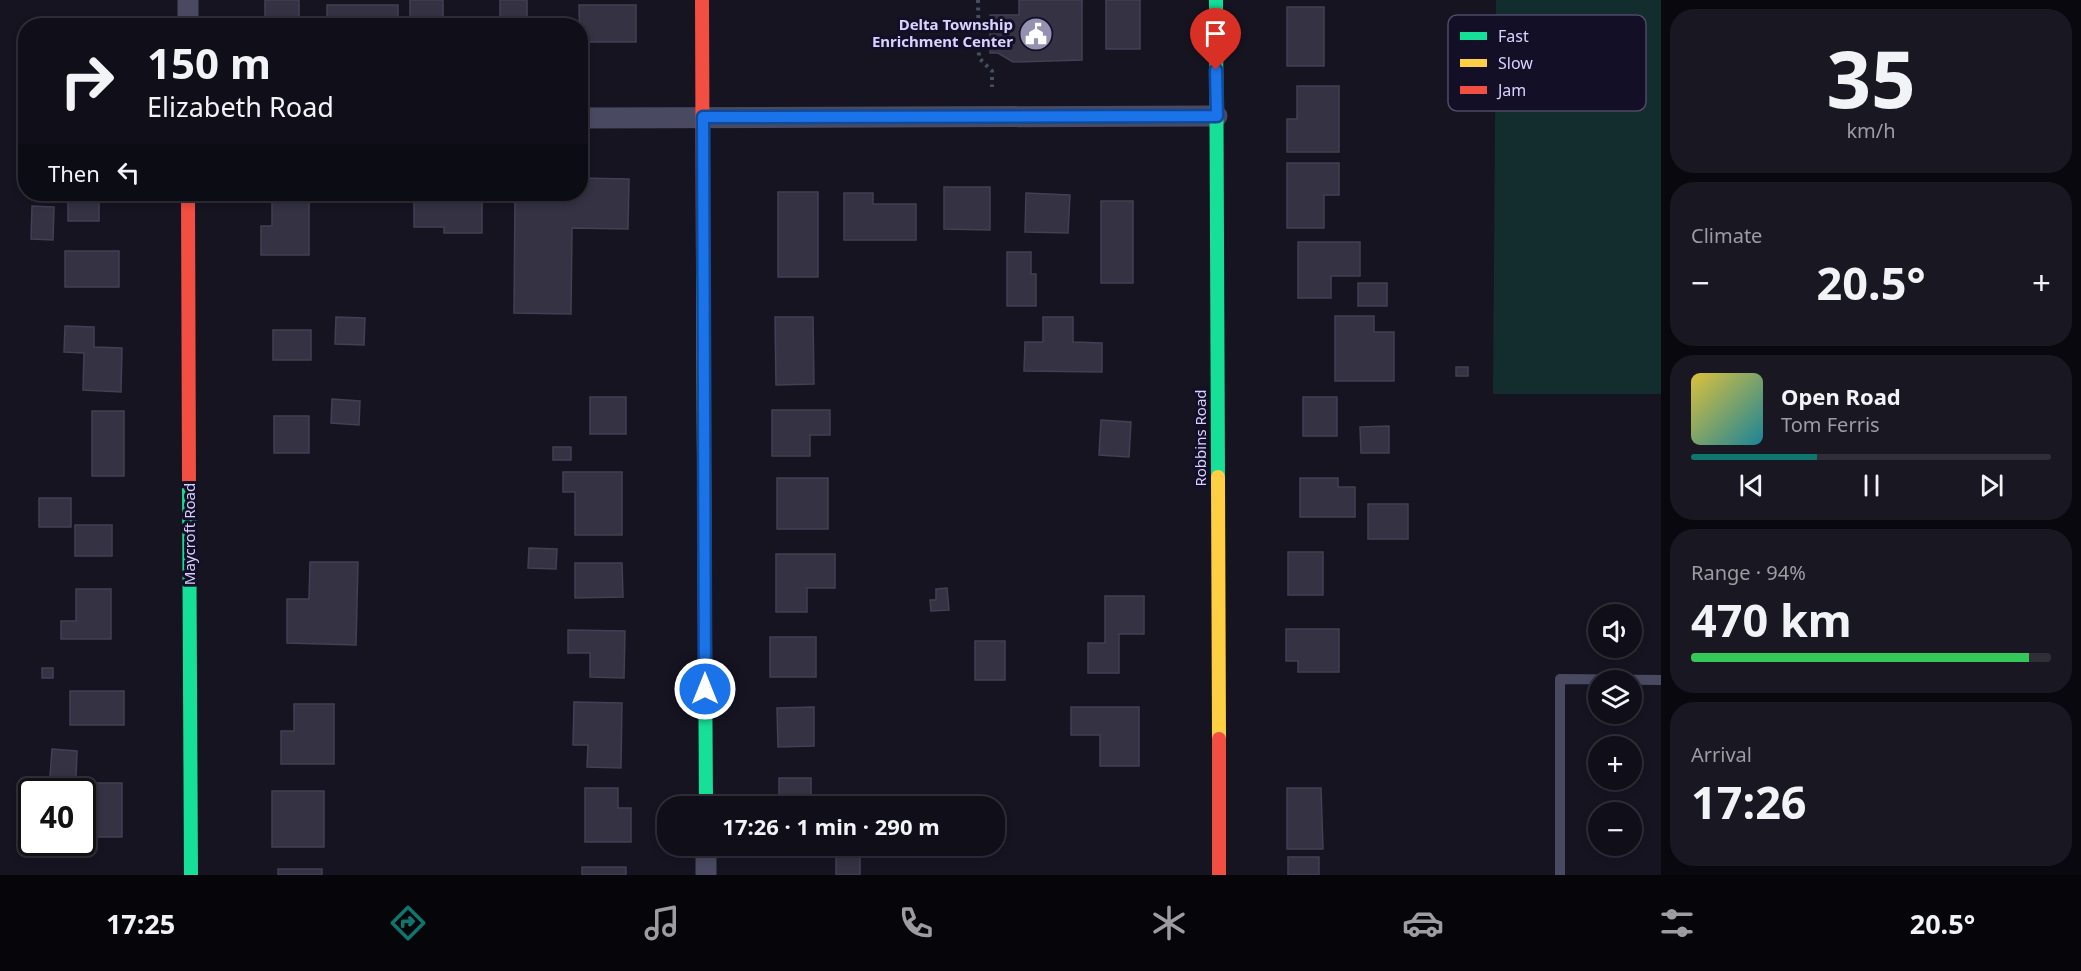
<!DOCTYPE html>
<meta charset="utf-8">
<style>
body{margin:0;font-family:"Noto Sans",sans-serif;background:#191822;color:#f1f3f6;height:100vh;display:flex;flex-direction:column;font-size:22px;white-space:nowrap}
*{box-sizing:border-box;margin:0}
p{font-size:20px;color:#9c9ca2}
.icon{flex:none;width:33px;height:33px;fill:none;stroke:currentColor;stroke-width:2;stroke-linecap:round;stroke-linejoin:round}
.map{position:relative;flex:1;overflow:hidden}
.drawer{display:flex;flex-direction:column;gap:9px;padding:9px;background:#09080e;width:420px}
.drawer>*{flex:none}
.hud{position:absolute;left:18px;top:18px;width:570px;height:183px;border-radius:24px;box-shadow:0 3px 9px #0003,0 0 0 2px #302f38;background:#100f19;color:#f1f3f6;overflow:hidden}
.controls{position:absolute;left:1588px;top:604px;display:grid;gap:12px}
.controls a{display:grid;place-items:center;width:54px;height:54px;border-radius:50%;background:#100f19;box-shadow:0 3px 9px #0003,0 0 0 2px #302f38;font-size:30px}
.speed{position:absolute;left:18px;top:778px;display:flex;gap:12px;font-size:30px;font-weight:700;text-align:center}
.speed>*{display:grid;place-content:center;width:78px;height:78px;border-radius:50%;background:#100f19;box-shadow:0 3px 9px #0003,0 0 0 2px #302f38;line-height:1}
.speed .limit{border:3px solid #111;border-radius:9px;background:#fff;color:#111}
.pin{position:absolute;display:grid;place-items:center;width:51px;height:51px;color:#fff;margin:-62px -26px;border-radius:50% 50% 50% 0;rotate:-45deg;box-shadow:0 0 6px #0007}
.pin .icon{rotate:45deg}
.me{position:absolute;width:66px;margin:-33px;rotate:0deg;stroke-linejoin:round;filter:drop-shadow(0 0 4px #0008)}
.turn{display:flex;align-items:center;gap:21px;height:126px;padding:0 30px;font-size:27px}
.turn .icon{width:78px;height:78px;stroke-width:2.5}
.turn b{display:block;font-size:42px;line-height:51px}
.then{display:flex;align-items:center;height:57px;padding:0 30px;background:#0003;gap:12px;font-size:22px}
.big{font-size:45px;font-weight:700;line-height:1.1}
.drawer .tile{flex:1;display:flex;flex-direction:column;justify-content:center;gap:9px;min-width:0;padding:0 21px;border-radius:24px;background:#191822}
.drawer .dial{align-items:center;gap:0}
.dial b{font-size:78px;line-height:1}
.song{display:flex;align-items:center;gap:18px}
.cover{width:72px;height:72px;border-radius:9px;background:linear-gradient(135deg,hsl(50 70% 55%),hsl(190 70% 35%))}
.played{height:6px;border-radius:3px;background:linear-gradient(90deg,#0f766e 35%,#302f38 35%)}
.keys{display:flex;justify-content:space-around;direction:ltr}
.heat{display:flex;justify-content:space-between;align-items:center;font-size:33px;direction:ltr}
.charge{height:9px;border-radius:4px;background:linear-gradient(90deg,#34c759 94%,#302f38 0)}
.trip{position:absolute;left:657px;top:796px;width:348px;height:60px;border-radius:24px;background:#100f19;box-shadow:0 3px 9px #0003,0 0 0 2px #302f38;font-weight:700;line-height:60px;text-align:center}
.menu{display:flex;height:96px;justify-content:space-around;align-items:center;background:#06060a;color:#9c9ca2}
.menu .icon{width:42px;height:42px}
.menu .selected{color:#0f766e}
.menu b{font-size:27px;color:#f1f3f6}
main{display:flex;flex:1;min-height:0}
.map>svg:first-child{display:block}
.green{fill:#132c2d}
.building{fill:#343243;stroke:#433f54;stroke-width:1.5}
.lines{fill:none;stroke-linecap:round;stroke-linejoin:round}
.path{stroke:#44505f;stroke-width:4;stroke-dasharray:3 4.5;stroke-linecap:butt}
.lane{stroke:#4a4962;stroke-width:10}
.street{stroke:#4a4962;stroke-width:21}
.fast{stroke:#16e098;stroke-width:14}
.slow{stroke:#ffcf43;stroke-width:14}
.jam{stroke:#f24e42;stroke-width:14}
.route-casing{stroke:#114b97;stroke-width:15}
.route{stroke:#1a73e8;stroke-width:10}
.labels{text-anchor:middle;stroke-width:6;stroke-linejoin:round;paint-order:stroke}
.poi-label{font-size:15px;font-weight:bold;fill:#d9d4ff;stroke:#130f26;text-anchor:end}
.street-label{font-size:15px;fill:#d9d4ff;stroke:#130f26}
.key{fill:#130f26;stroke:#4e4a67;stroke-width:1.5}
.key-label{font-size:16px;fill:#d9d4ff}
</style>
<main>
<div class="map">
<svg width="1661" height="875" viewBox="0 0 1661 875">
<rect width="100%" height="100%" fill="#161421"/>
<!-- green -->
<polygon class="green" points="1496,0 1661,0 1661,394 1493,394"/>
<!-- building -->
<g class="building">
<rect x="265" y="0" width="34" height="26"/>
<rect x="410" y="0" width="33" height="26"/>
<rect x="500" y="0" width="27" height="26"/>
<polygon points="1019,0 1082,0 1082,60 1013,62 998,53 990,53 990,15 1019,15"/>
<rect x="1106" y="0" width="34" height="49"/>
<rect x="327" y="5" width="71" height="21"/>
<polygon points="579,5 636,5 636,42 580,42"/>
<rect x="1287" y="7" width="37" height="59"/>
<polygon points="1297,86 1339,86 1339,152 1287,152 1287,119 1297,119"/>
<polygon points="1287,163 1339,163 1339,195 1324,195 1324,228 1287,228"/>
<polygon points="580,178 629,179 628,229 572,228 571,314 514,313 515,194 580,194"/>
<polygon points="944,187 990,187 990,230 944,229"/>
<rect x="778" y="192" width="40" height="85"/>
<polygon points="844,193 873,193 873,204 916,204 916,240 844,240"/>
<polygon points="1026,193 1070,195 1068,233 1025,232"/>
<polygon points="53,194 99,194 99,221 68,221 68,198 53,198"/>
<polygon points="272,194 309,194 309,255 261,255 261,226 272,226"/>
<polygon points="414,199 482,199 482,233 444,233 444,227 414,227"/>
<rect x="1101" y="201" width="32" height="82"/>
<polygon points="32,206 54,207 53,240 31,239"/>
<polygon points="1298,242 1360,242 1360,276 1331,276 1331,298 1298,298"/>
<rect x="65" y="251" width="54" height="36"/>
<polygon points="1007,252 1031,252 1031,274 1036,274 1036,306 1007,306"/>
<rect x="1358" y="283" width="29" height="23"/>
<polygon points="1335,316 1374,316 1374,332 1394,332 1394,381 1335,381"/>
<polygon points="336,317 365,318 364,345 335,344"/>
<polygon points="775,317 813,317 814,384 776,385"/>
<polygon points="1043,317 1073,317 1073,342 1102,343 1102,372 1024,371 1025,342 1043,342"/>
<polygon points="65,326 94,327 94,347 122,348 121,392 83,390 84,353 64,352"/>
<rect x="273" y="330" width="38" height="30"/>
<rect x="1456" y="367" width="12" height="9"/>
<rect x="590" y="397" width="36" height="37"/>
<rect x="1303" y="397" width="34" height="39"/>
<polygon points="332,399 360,401 359,425 331,423"/>
<polygon points="772,410 830,410 830,435 810,435 810,456 772,456"/>
<rect x="92" y="411" width="32" height="65"/>
<rect x="274" y="416" width="35" height="37"/>
<polygon points="1101,420 1131,422 1129,457 1099,455"/>
<polygon points="1389,426 1389,453 1361,453 1360,427"/>
<rect x="553" y="447" width="18" height="13"/>
<polygon points="563,472 622,472 622,535 575,535 575,492 563,492"/>
<rect x="777" y="478" width="51" height="51"/>
<polygon points="1300,478 1338,478 1338,487 1355,487 1355,517 1300,517"/>
<rect x="39" y="498" width="32" height="29"/>
<rect x="1368" y="504" width="40" height="35"/>
<rect x="75" y="525" width="37" height="31"/>
<polygon points="529,548 557,549 556,569 528,568"/>
<rect x="1288" y="552" width="35" height="43"/>
<polygon points="776,554 835,554 835,588 807,588 807,612 776,612"/>
<polygon points="310,562 358,562 356,645 287,643 287,599 309,599"/>
<polygon points="575,563 622,563 623,597 575,598"/>
<polygon points="947,588 949,610 931,611 930,600 936,600 936,589"/>
<polygon points="76,589 111,589 111,639 61,639 61,621 76,621"/>
<polygon points="1105,596 1144,596 1144,634 1119,634 1119,673 1088,673 1088,643 1105,643"/>
<polygon points="1286,629 1339,629 1339,672 1298,672 1298,661 1286,661"/>
<polygon points="568,630 625,631 624,678 590,677 590,653 568,653"/>
<rect x="770" y="637" width="46" height="40"/>
<rect x="975" y="641" width="30" height="39"/>
<rect x="42" y="668" width="11" height="10"/>
<rect x="70" y="691" width="54" height="34"/>
<polygon points="574,702 622,703 621,768 587,767 588,745 573,745"/>
<polygon points="294,704 334,704 334,764 281,764 281,731 294,731"/>
<polygon points="814,707 814,746 778,747 777,708"/>
<polygon points="1071,707 1139,707 1139,766 1100,766 1100,735 1071,735"/>
<polygon points="52,749 77,751 76,779 50,777"/>
<rect x="779" y="778" width="32" height="29"/>
<rect x="85" y="783" width="37" height="54"/>
<polygon points="585,788 618,788 618,808 631,808 631,842 585,842"/>
<polygon points="1287,788 1321,788 1323,849 1287,849"/>
<rect x="272" y="791" width="52" height="56"/>
<rect x="836" y="853" width="24" height="22"/>
<rect x="1288" y="857" width="31" height="18"/>
<rect x="582" y="867" width="44" height="8"/>
<rect x="278" y="869" width="44" height="6"/>
</g>
<g class="lines">
<!-- path -->
<polyline class="path" points="978,0 979,58 992,71 992,87"/>
<!-- lane -->
<polyline class="lane" points="1560,875 1560,679 1661,680"/>
<!-- street -->
<g class="street">
<polyline points="188,0 188,26"/>
<polyline points="580,118 1217,116"/>
<polyline points="706,846 706,875"/>
</g>
<!-- fast -->
<g class="fast">
<polyline points="1216,0 1218,477"/>
<polyline points="189,484 191,875"/>
<polyline points="705,639 706,807"/>
</g>
<!-- slow -->
<g class="slow">
<polyline points="703,275 705,639"/>
<polyline points="1218,477 1219,739"/>
</g>
<!-- jam -->
<g class="jam">
<polyline points="702,0 703,275"/>
<polyline points="188,194 189,484"/>
<polyline points="1219,739 1219,875"/>
</g>
</g>
<g class="lines">
<defs>
<polyline id="route" points="705,689 703,117 1217,116 1216,70"/>
</defs>
<!-- route casing -->
<use href="#route" class="route-casing"/>
<!-- route -->
<use href="#route" class="route"/>
</g>
<!-- icons -->
<defs>
<symbol id="civic-disc" viewBox="-11 -11 22 22"><circle r="9.5" fill="#9591b1" stroke="#130f26"/><path d="M-.6-6.5H3V-4.5H.6V-3L4-1V1h2V6H-6V1h2V-1L-.6-3ZM-1.2 2.5V6h2.4V2.5Z" fill="#fff"/></symbol>
</defs>
<g fill-rule="evenodd">
<use href="#civic-disc" x="1017" y="15" width="38" height="38"/>
</g>
<g class="labels">
<!-- poi labels -->
<g class="poi-label">
<text x="1013" y="30">Delta Township<tspan x="1013" dy="17">Enrichment Center</tspan></text>
</g>
<!-- street labels -->
<g class="street-label">
<text transform="translate(1201 438) rotate(-90)" y="5">Robbins Road</text>
<text transform="translate(190 534) rotate(-90)" y="5">Maycroft Road</text>
</g>
</g>
<!-- legend -->
<rect x="1448" y="15" width="198" height="96" rx="9" class="key"/>
<rect x="1460" y="32" width="27" height="8" fill="#16e098"/>
<rect x="1460" y="59" width="27" height="8" fill="#ffcf43"/>
<rect x="1460" y="86" width="27" height="8" fill="#f24e42"/>
<g class="key-label">
<text x="1498" y="42">Fast</text>
<text x="1498" y="69">Slow</text>
<text x="1498" y="96">Jam</text>
</g>
</svg>
<div class="controls">
<a><svg class="icon" aria-label="sound" viewBox="0 0 24 24"><path d="M4 9h4l5-4v14l-5-4H4zM17 9q2 3 0 6"/></svg></a>
<a><svg class="icon" aria-label="layers" viewBox="0 0 24 24"><path d="M12 4l9 5-9 5-9-5zM3 14l9 5 9-5"/></svg></a>
<a>+</a>
<a>−</a>
</div>
<div class="speed"><div class="limit">40</div></div>
<div class="pin" style="left:1216px;top:70px;background:#d93025"><svg class="icon" aria-label="arrive" viewBox="0 0 24 24"><path d="M6 21V4h12l-3 4 3 4H6"/></svg></div>
<svg class="me" style="left:705px;top:689px" viewBox="-20 -20 40 40"><circle r="17" fill="#1a73e8" stroke="#fff" stroke-width="3"/><path d="M0-11L8 9 0 5-8 9z" fill="#fff"/></svg>
<div class="trip">17:26 · 1 min · 290 m</div>
<div class="hud">
<div class="turn"><svg class="icon" aria-label="right" viewBox="0 0 24 24"><path d="M7 20v-9h11M14 6l5 5-5 5"/></svg><div><b>150 m</b>Elizabeth Road</div></div>
<div class="then">Then<svg class="icon" aria-label="left" viewBox="0 0 24 24"><path d="M17 20v-9H6M10 6l-5 5 5 5"/></svg></div>
</div>
</div>
<section class="drawer">
<div class="tile dial"><b>35</b><p>km/h</p></div>
<div class="tile"><p>Climate</p>
<div class="heat"><a>−</a><b class="big">20.5°</b><a>+</a></div>
</div>
<div class="tile">
<div class="song"><i class="cover"></i><div><b>Open Road</b><p>Tom Ferris</p></div></div>
<div class="played"></div>
<div class="keys"><svg class="icon" aria-label="previous" viewBox="0 0 24 24"><path d="M18 5L8 12l10 7zM5 5v14"/></svg><svg class="icon" aria-label="pause" viewBox="0 0 24 24"><path d="M8 5v14M16 5v14"/></svg><svg class="icon" aria-label="next" viewBox="0 0 24 24"><path d="M6 5l10 7-10 7zM19 5v14"/></svg></div>
</div>
<div class="tile"><p>Range · 94%</p><b class="big">470 km</b><div class="charge"></div></div>
<div class="tile"><p>Arrival</p><b class="big">17:26</b></div>
</section>
</main>
<nav class="menu">
<b>17:25</b>
<svg class="icon selected" aria-label="directions" viewBox="0 0 24 24"><path d="M12 3l9 9-9 9-9-9zM9 14v-3h6M13 9l2 2-2 2"/></svg>
<svg class="icon" aria-label="music" viewBox="0 0 24 24"><path d="M9 18V5l10-2v13"/><circle cx="6" cy="18" r="3"/><circle cx="16" cy="16" r="3"/></svg>
<svg class="icon" aria-label="phone" viewBox="0 0 24 24"><path d="M5 4h4l2 5-3 2q2 4 5 5l2-3 5 2v4C11 20 4 13 5 4z"/></svg>
<svg class="icon" aria-label="climate" viewBox="0 0 24 24"><path d="M12 3v18M4 7l16 10M4 17L20 7"/></svg>
<svg class="icon" aria-label="car" viewBox="0 0 24 24"><path d="M5 17H2v-5l4-1 3-4h7l3 4 3 1v5h-3M9 17h6M6 11h13"/><circle cx="7" cy="17" r="2"/><circle cx="17" cy="17" r="2"/></svg>
<svg class="icon" aria-label="filters" viewBox="0 0 24 24"><path d="M4 7h16M4 17h16"/><circle cx="9" cy="7" r="2"/><circle cx="15" cy="17" r="2"/></svg>
<b>20.5°</b>
</nav>
